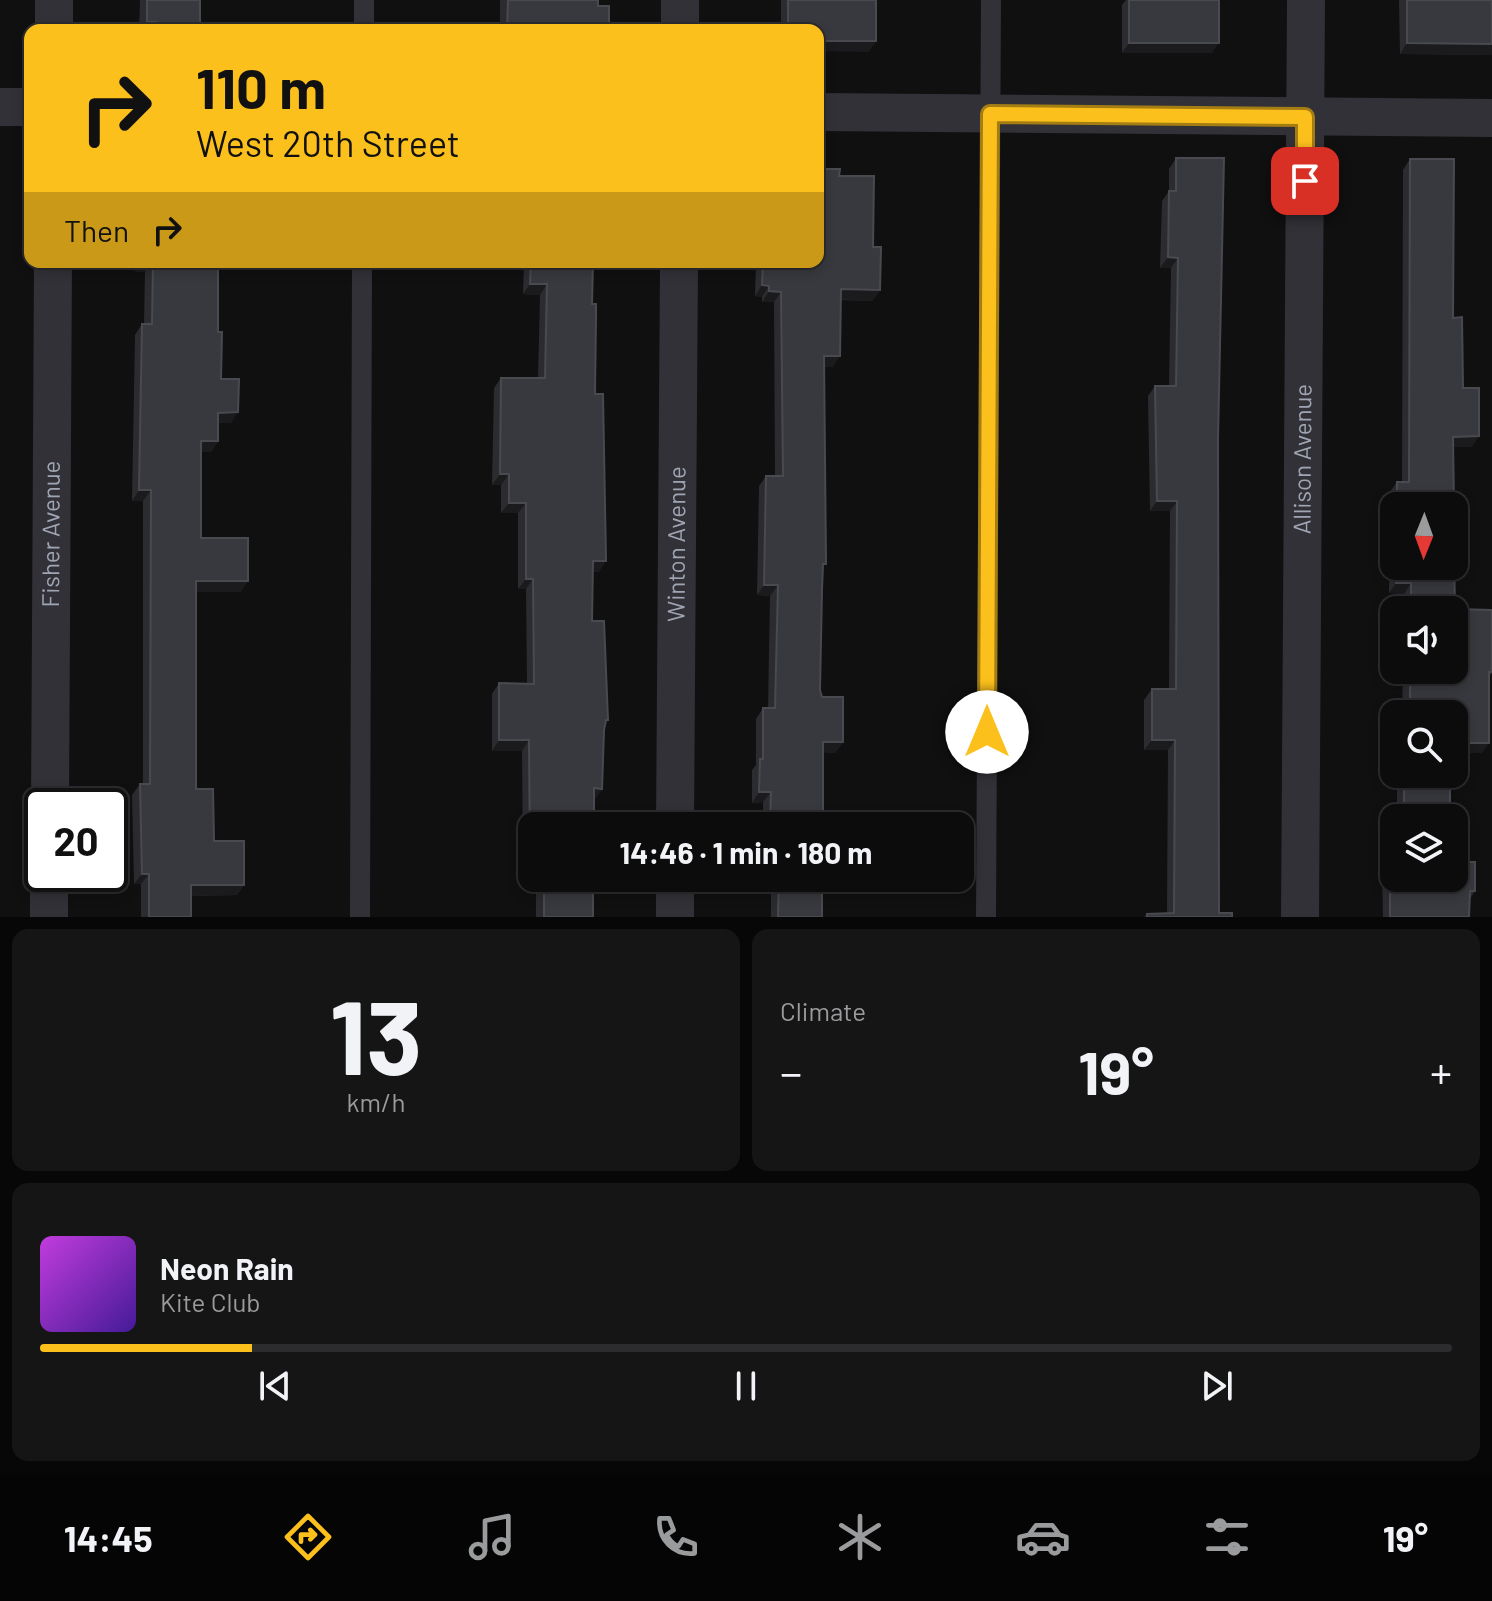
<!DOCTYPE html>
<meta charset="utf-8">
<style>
body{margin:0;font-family:Barlow,sans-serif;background:#151516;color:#f1f3f6;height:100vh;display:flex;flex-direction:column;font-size:30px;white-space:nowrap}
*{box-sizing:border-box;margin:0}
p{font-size:26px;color:#9a9b9d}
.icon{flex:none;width:44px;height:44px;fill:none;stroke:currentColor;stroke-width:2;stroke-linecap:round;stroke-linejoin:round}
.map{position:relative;height:917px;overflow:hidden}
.panel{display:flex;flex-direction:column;gap:12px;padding:12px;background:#070707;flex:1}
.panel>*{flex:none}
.banner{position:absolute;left:24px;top:24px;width:800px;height:244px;border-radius:16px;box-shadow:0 4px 12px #0003,0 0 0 2px #2c2c2e;background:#fcc01d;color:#111;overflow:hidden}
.needle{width:52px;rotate:181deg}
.tools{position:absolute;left:1380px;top:492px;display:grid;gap:16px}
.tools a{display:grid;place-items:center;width:88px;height:88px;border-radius:16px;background:#0c0c0d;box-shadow:0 4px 12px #0003,0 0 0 2px #2c2c2e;font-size:40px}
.speed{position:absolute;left:24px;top:788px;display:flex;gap:16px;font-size:40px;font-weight:700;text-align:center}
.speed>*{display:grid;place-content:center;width:104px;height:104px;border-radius:50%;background:#0c0c0d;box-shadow:0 4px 12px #0003,0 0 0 2px #2c2c2e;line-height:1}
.speed .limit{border:4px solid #111;border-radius:12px;background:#fff;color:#111}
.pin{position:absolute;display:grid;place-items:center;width:68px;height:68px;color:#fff;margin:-34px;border-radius:16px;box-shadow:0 4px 12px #0006}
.me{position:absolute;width:88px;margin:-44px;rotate:0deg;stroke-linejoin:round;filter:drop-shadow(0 0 6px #0008)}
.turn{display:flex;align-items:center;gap:28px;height:168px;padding:0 40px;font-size:36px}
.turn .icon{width:104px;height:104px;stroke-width:2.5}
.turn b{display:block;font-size:56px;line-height:68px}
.then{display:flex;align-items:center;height:76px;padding:0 40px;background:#0003;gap:16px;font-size:30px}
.big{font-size:60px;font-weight:700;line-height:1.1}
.panel .widget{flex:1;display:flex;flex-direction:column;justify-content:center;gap:12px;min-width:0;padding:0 28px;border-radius:16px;background:#151516}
.panel .dial{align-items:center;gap:0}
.dial b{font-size:104px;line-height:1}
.song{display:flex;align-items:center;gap:24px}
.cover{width:96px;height:96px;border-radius:12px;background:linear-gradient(135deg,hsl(290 70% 55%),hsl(260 70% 35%))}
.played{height:8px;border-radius:4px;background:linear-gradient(90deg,#fcc01d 15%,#2c2c2e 15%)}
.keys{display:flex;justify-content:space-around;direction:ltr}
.heat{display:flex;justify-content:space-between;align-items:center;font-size:44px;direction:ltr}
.panel .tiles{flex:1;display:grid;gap:12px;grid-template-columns:1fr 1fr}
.widget:last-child{grid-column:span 2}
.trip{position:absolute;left:518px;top:812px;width:456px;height:80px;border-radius:16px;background:#0c0c0d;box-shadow:0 4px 12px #0003,0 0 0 2px #2c2c2e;font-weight:700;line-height:80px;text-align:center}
.dock{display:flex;height:128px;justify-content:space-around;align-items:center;background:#050505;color:#9a9b9d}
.dock .icon{width:56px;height:56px}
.dock .current{color:#fcc01d}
.dock b{font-size:36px;color:#f1f3f6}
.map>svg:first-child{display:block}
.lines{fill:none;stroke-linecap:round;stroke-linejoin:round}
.service{stroke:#313137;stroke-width:20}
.minor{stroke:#313137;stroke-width:38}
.wall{fill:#2c2c30}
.shaded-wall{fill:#1b1b1e}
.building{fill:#38393e;stroke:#484a50;stroke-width:2}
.route-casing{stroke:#a47d13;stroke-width:20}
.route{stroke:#fcc01d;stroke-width:14}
.labels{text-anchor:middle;stroke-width:8;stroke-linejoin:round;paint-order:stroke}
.street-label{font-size:24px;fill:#a0a5b3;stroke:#0b0b0c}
</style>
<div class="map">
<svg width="1492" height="917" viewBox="0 0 1492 917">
<rect width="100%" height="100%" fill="#101011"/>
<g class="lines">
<!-- service -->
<g class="service">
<polyline points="364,30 364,0"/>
<polyline points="360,917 362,262"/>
<polyline points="986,917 991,0"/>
</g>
<!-- minor -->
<g class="minor">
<polyline points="54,30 54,0"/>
<polyline points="680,30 680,0"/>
<polyline points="0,107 30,107"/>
<polyline points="818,112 1492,118"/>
<path id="s1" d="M50,806L53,262"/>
<path id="s2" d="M675,826L679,262"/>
<polyline points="49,917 49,874"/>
<polyline points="675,917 675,878"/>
<path id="s3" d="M1300,917L1306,0"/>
</g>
</g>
<!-- wall -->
<g class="wall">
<polygon points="140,0 200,0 200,30 139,30"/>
<polygon points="500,0 598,0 598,6 609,30 500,30"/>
<polygon points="781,0 876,0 876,41 868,52 818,30 781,30"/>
<polygon points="1126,0 1219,0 1212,53 1122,53 1122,5"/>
<polygon points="1399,0 1492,0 1492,55 1400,54"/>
<polygon points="1176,158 1218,439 1219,913 1232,917 1144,917 1147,914 1167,913 1168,750 1144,750 1144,700 1152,689 1169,689 1170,511 1150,511 1148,396 1155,386 1169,386 1171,268 1160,268 1162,201 1169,191 1169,169"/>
<polygon points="1410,159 1453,318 1472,447 1453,447 1454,506 1394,506 1394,566 1454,566 1455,609 1492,673 1489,677 1482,753 1454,753 1454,714 1402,714 1403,670 1454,670 1454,610 1403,610 1404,594 1389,593 1390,492 1397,482 1402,482 1403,170"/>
<polygon points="839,176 873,247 880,290 872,301 841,300 833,367 824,367 823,568 820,690 822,697 843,742 835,753 823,752 823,826 763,826 763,802 752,803 752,770 756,765 756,719 763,708 768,708 770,596 757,595 759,486 766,476 775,476 774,302 762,302 762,297 755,296 756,262 818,262"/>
<polygon points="133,262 218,262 218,332 221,379 231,423 218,423 218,441 211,452 201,451 201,538 241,592 196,592 196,789 214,841 244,885 237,895 191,896 191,917 141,917 141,884 134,884 132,795 140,784 143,784 143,501 132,501 135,335 142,324 144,324 145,272 133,271"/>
<polygon points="524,262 593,262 592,304 599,572 593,572 592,621 608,720 605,725 602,789 595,799 532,826 532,866 523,866 522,751 492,751 492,694 499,683 527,684 526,589 518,589 518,513 501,513 501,485 492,485 494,388 501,378 538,378 540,295 523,294"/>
<polygon points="1401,774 1450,774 1450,818 1397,818 1397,779"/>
<polygon points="1390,858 1475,891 1470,899 1469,917 1383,917 1382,869"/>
<rect x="536" y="878" width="57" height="39"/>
<polygon points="761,878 822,878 822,917 771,917 771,883 761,883"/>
</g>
<!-- shaded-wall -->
<g class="shaded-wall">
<polygon points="147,22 156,22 150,30 141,30"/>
<polygon points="818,41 876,41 868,52 818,51"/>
<polygon points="1129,43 1219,43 1212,53 1122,53"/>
<polygon points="1407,43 1492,44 1492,55 1400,54"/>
<polygon points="1168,257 1178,258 1171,268 1160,268"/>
<polygon points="139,262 152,262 145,272 133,271"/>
<polygon points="530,284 547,284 540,295 523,294"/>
<polygon points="762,285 769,286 762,297 755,296"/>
<polygon points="841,289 880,290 872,301 834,299"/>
<polygon points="769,291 781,292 774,302 762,302"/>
<polygon points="824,356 840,356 833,367 816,367"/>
<polygon points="238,412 231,423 211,423 218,413"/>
<polygon points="1479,436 1472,447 1445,447 1453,437"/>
<polygon points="201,441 218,441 211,452 193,451"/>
<polygon points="500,474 509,474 501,485 492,485"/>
<polygon points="139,490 151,490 143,501 132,501"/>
<polygon points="1157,501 1177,501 1170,511 1150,511"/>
<polygon points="509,503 526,503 518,513 501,513"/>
<polygon points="593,561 606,561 599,572 586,572"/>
<polygon points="526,579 533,579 526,589 518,589"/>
<polygon points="196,581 248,581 241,592 188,592"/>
<polygon points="1396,583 1411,583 1404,594 1389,593"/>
<polygon points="764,585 778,585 770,596 757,595"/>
<polygon points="499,740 529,740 522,751 492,751"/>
<polygon points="1152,740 1175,740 1168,750 1144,750"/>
<polygon points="823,742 843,742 835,753 816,752"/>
<polygon points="1454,743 1489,743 1482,753 1454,753"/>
<polygon points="594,788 602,789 595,799 587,799"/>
<polygon points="759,792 771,792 763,802 752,803"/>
<polygon points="530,855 532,855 532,866 523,866"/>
<polygon points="142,874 149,874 141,884 134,884"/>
<polygon points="764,878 775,878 771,883 761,883"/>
<polygon points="191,885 244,885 237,895 184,896"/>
</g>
<!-- building -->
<g class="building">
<polygon points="147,0 200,0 200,30 156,30 156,22 147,22"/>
<polygon points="508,0 598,0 598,6 609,6 609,30 507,30"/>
<polygon points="788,0 876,0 876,41 818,41 818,30 788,30"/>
<rect x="1129" y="0" width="90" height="43"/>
<polygon points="1407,0 1492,0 1492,44 1407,43"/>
<polygon points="1176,158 1224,158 1218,439 1219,913 1232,913 1232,917 1147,917 1147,914 1174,913 1175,740 1152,740 1152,689 1176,689 1177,501 1157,501 1155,386 1176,386 1178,258 1168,257 1169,191 1176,191"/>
<polygon points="1410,159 1454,159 1453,318 1462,317 1463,388 1479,388 1479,436 1453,437 1454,506 1397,506 1397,482 1409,482"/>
<polygon points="818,169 840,169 839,176 874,176 873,247 881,247 880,290 841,289 840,356 824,356 826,564 823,564 822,590 820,690 822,697 843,697 843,742 823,742 823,826 770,826 771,792 759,792 760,759 763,759 763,708 775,708 778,585 764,585 766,476 783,476 781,292 769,291 769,286 762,285 763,262 818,262"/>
<polygon points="153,262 218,262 218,332 222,332 221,379 239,379 238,412 218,413 218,441 201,441 201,538 248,538 248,581 196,581 196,789 213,789 214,841 244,841 244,885 191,885 191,917 149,917 149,874 142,874 140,784 150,784 151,490 139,490 142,324 152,324"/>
<polygon points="531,262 593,262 592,304 596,304 596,316 595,394 603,394 606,561 593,561 592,621 604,621 608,720 606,720 604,730 602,789 594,788 594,826 532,826 532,855 530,855 529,740 499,740 499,683 534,684 533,579 526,579 526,503 509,503 509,474 500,474 501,378 545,378 547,284 530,284"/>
<polygon points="1454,554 1455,609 1492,610 1492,672 1489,672 1489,743 1454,743 1454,714 1410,714 1410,670 1454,670 1454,610 1411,610 1411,583 1396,583 1396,566 1454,566"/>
<rect x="1404" y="774" width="46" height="44"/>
<polygon points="1390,858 1394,858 1394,878 1454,878 1454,862 1475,862 1475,891 1470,891 1469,917 1390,917"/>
<rect x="544" y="878" width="49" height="39"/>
<polygon points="779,878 822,878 822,917 778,917"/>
</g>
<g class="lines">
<defs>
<polyline id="route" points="987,732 990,114 1305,117 1305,181"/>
</defs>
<!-- route casing -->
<use href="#route" class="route-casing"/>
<!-- route -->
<use href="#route" class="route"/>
</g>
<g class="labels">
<!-- street labels -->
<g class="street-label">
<text dy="8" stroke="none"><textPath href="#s3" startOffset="458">Allison Avenue</textPath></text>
<text dy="8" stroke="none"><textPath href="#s1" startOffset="272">Fisher Avenue</textPath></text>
<text dy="8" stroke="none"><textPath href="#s2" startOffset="282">Winton Avenue</textPath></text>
</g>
</g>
</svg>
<div class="tools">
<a><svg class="needle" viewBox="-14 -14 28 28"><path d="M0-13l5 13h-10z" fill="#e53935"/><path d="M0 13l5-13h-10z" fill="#9a9b9d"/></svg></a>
<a><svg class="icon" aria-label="sound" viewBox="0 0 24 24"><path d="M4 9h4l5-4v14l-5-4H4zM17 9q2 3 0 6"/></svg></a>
<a><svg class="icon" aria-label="search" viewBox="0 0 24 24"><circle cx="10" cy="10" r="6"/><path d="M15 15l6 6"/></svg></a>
<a><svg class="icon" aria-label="layers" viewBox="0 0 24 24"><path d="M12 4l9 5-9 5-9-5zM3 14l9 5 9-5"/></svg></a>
</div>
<div class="speed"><div class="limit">20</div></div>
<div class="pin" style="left:1305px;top:181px;background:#d93025"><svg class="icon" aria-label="arrive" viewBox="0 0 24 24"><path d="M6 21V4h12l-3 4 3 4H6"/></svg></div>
<svg class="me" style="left:987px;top:732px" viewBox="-20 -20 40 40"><circle r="19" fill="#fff"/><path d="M0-13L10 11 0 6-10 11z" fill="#fcc01d"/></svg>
<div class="trip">14:46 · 1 min · 180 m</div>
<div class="banner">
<div class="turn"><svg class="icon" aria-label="right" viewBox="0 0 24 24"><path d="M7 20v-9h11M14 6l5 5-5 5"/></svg><div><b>110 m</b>West 20th Street</div></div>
<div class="then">Then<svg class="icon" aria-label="right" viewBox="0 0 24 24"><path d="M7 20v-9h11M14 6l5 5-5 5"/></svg></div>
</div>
</div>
<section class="panel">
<div class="tiles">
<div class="widget dial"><b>13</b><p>km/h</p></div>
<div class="widget"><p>Climate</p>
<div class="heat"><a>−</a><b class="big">19°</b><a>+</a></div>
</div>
<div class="widget">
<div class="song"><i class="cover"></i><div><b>Neon Rain</b><p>Kite Club</p></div></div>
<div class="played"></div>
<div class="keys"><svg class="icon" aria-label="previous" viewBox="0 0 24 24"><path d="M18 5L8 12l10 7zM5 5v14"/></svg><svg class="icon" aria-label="pause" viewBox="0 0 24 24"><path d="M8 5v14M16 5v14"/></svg><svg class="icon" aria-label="next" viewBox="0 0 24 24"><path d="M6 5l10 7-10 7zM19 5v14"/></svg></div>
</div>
</div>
</section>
<nav class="dock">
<b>14:45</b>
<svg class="icon current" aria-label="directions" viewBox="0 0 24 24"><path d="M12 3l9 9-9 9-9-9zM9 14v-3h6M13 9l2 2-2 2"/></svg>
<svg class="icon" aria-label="music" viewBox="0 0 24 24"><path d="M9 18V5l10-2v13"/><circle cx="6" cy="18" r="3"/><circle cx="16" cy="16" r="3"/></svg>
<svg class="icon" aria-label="phone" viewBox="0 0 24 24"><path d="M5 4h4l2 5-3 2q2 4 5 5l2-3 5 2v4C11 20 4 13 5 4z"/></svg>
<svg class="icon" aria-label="climate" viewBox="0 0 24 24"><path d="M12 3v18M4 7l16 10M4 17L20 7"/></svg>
<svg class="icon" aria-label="car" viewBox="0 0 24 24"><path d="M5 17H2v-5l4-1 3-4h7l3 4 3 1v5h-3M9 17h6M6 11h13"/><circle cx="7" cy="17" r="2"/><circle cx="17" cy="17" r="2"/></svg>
<svg class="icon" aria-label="filters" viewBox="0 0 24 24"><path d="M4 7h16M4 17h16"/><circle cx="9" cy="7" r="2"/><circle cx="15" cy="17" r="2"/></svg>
<b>19°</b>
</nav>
